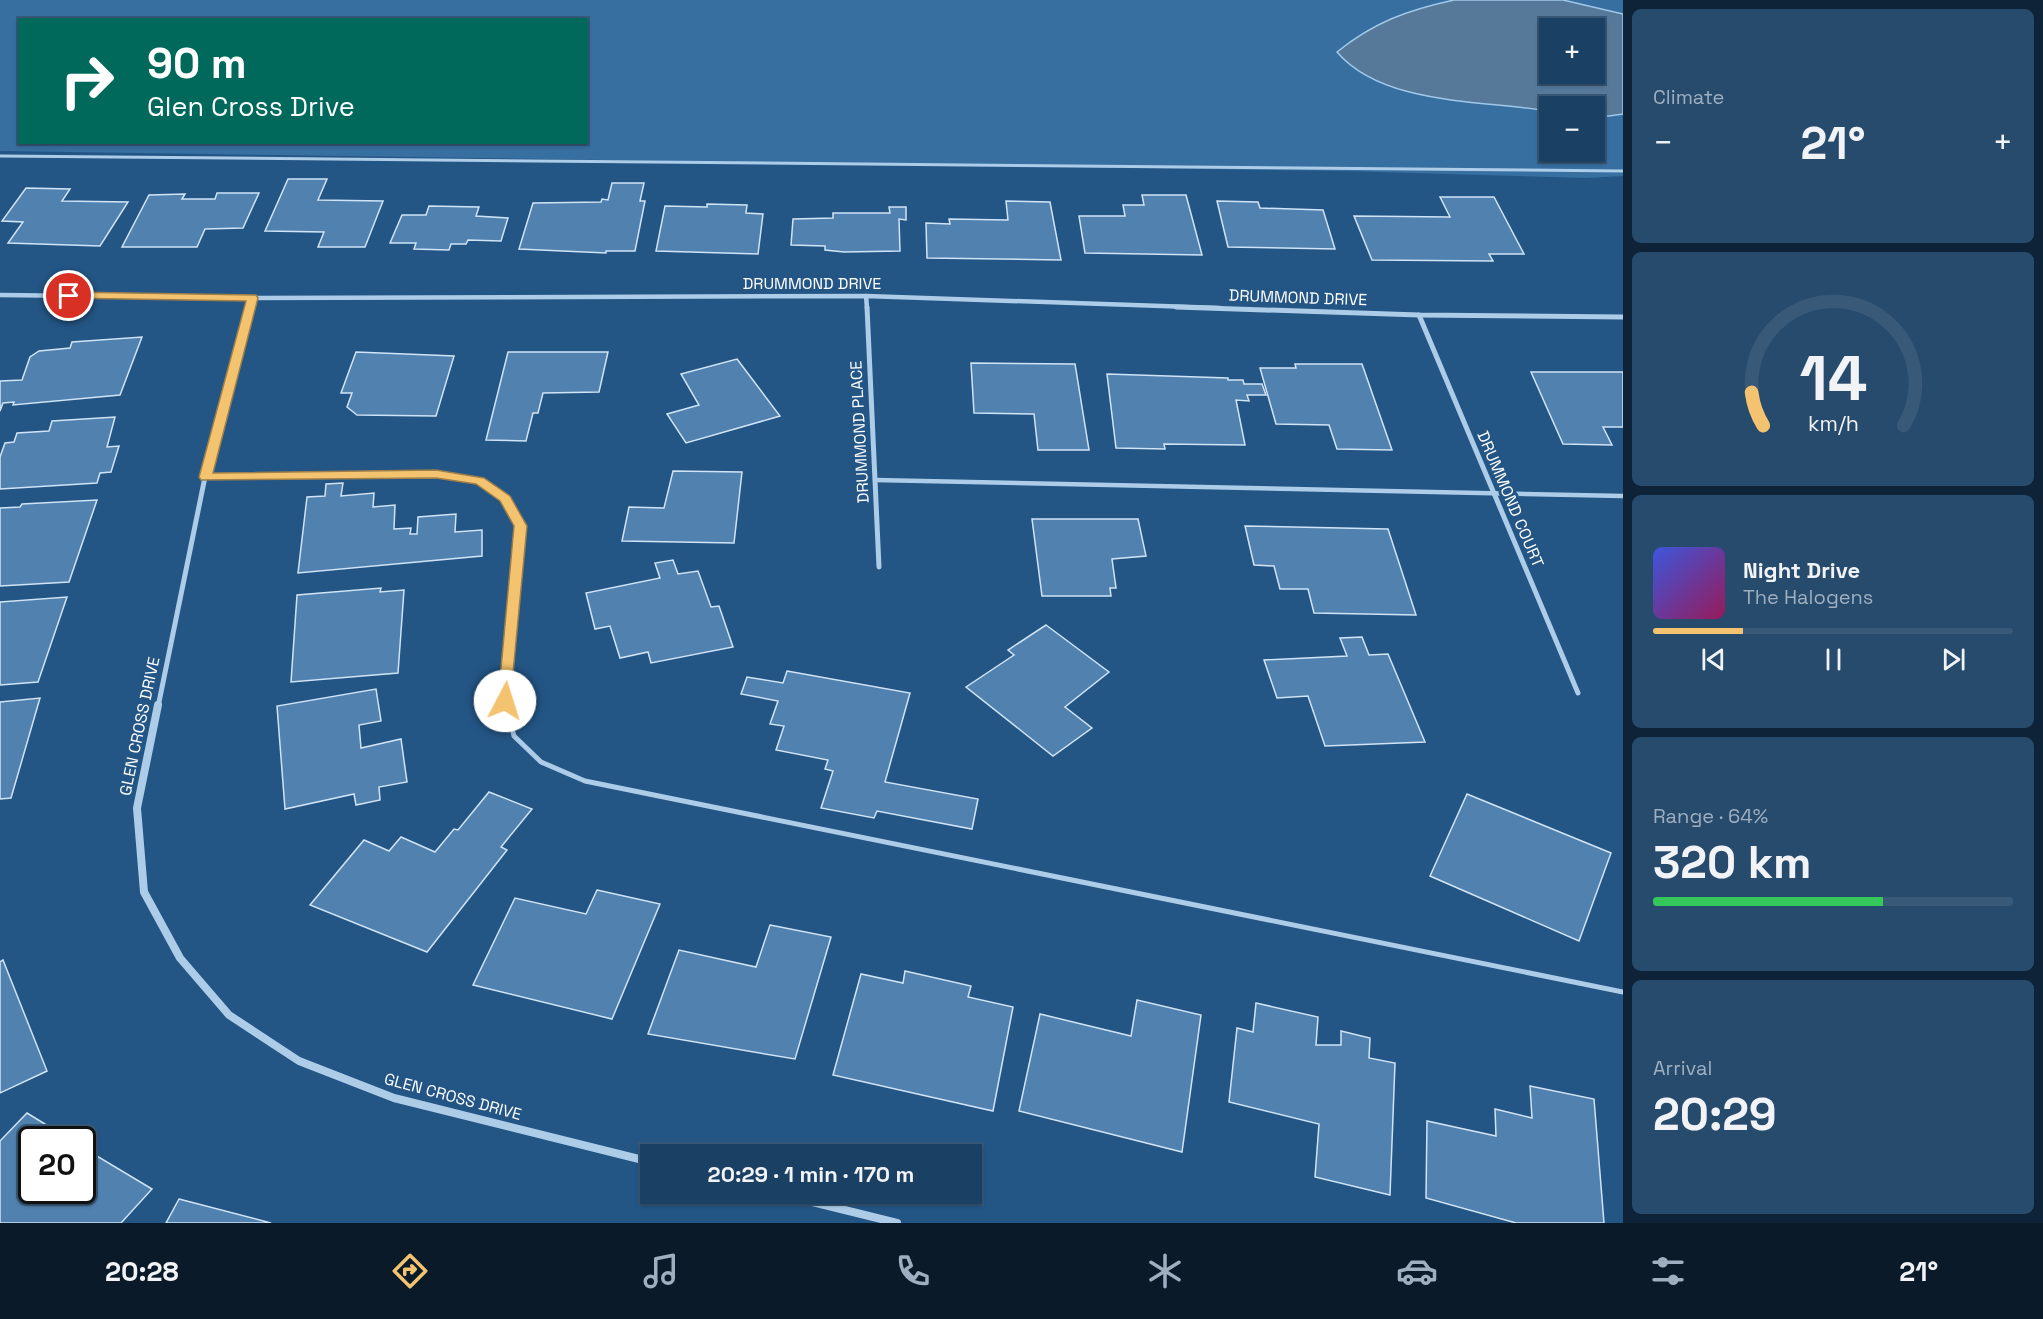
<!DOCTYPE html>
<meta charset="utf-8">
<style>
body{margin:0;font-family:"Space Grotesk",sans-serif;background:#274b6d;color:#f1f3f6;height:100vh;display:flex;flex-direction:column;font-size:22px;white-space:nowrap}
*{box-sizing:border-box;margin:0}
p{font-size:20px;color:#9fafbf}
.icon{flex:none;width:33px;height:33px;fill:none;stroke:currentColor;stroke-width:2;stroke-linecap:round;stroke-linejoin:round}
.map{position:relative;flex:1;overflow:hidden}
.sheet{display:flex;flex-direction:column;gap:9px;padding:9px;background:#0e2337;width:420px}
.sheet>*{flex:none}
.banner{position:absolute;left:18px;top:18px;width:570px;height:126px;border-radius:0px;box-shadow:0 2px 4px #0004,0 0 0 2px #385978;background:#00695c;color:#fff;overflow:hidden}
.controls{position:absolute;left:1539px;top:18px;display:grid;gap:12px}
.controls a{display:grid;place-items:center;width:66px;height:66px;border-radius:0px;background:#1a4064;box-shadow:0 2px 4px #0004,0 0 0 2px #385978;font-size:30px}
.speed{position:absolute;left:18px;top:1126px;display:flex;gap:12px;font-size:30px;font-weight:700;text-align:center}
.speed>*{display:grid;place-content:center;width:78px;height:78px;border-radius:50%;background:#1a4064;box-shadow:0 2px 4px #0004,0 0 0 2px #385978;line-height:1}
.speed .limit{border:3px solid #111;border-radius:9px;background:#fff;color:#111}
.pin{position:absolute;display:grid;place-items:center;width:51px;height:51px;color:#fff;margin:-26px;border:3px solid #fff;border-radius:50%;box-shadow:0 2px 6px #0007}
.me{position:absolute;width:66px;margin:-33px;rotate:5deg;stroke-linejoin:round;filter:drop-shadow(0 0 4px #0008)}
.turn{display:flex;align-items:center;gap:21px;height:126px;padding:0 30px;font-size:27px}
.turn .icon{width:78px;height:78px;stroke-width:2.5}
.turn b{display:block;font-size:42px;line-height:51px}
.big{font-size:45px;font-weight:700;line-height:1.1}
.sheet .card{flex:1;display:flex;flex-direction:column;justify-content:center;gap:9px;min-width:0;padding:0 21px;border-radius:9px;background:#274b6d}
.sheet .dial{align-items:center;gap:0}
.dial svg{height:156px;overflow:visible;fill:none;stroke:#385978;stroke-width:7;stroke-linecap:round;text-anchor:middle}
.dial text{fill:#f1f3f6;stroke:none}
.song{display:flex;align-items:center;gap:18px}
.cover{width:72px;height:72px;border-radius:9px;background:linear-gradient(135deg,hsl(230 70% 55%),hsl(330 70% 35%))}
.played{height:6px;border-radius:3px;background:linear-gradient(90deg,#f3c370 25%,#385978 25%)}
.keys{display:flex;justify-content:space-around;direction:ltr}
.heat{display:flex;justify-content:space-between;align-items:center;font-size:33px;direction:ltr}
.charge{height:9px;border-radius:4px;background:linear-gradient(90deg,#34c759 64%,#385978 0)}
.trip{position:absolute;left:640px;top:1144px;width:342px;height:60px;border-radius:0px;background:#1a4064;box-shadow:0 2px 4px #0004,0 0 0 2px #385978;font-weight:700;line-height:60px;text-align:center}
.dock{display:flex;height:96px;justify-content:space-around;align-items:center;background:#0a1a28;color:#9fafbf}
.dock .icon{width:42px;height:42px}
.dock .selected{color:#f3c370}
.dock b{font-size:27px;color:#f1f3f6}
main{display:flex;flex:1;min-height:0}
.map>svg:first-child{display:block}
.green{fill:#376fa1;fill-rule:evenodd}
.water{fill:#56799a;stroke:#a1c8e9;stroke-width:1.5;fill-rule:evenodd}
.building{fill:#5081af;stroke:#d0e4f6;stroke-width:1.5}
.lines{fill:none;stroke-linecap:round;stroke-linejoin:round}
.service-far2{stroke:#adcce8;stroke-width:3}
.service-far1{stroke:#adcce8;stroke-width:4.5}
.service{stroke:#adcce8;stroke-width:5}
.minor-far2{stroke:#adcce8;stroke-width:4.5}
.minor-far1{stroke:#adcce8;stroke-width:5}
.minor{stroke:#adcce8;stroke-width:8}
.route{fill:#f3c370;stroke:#9e7f49;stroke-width:1.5}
.labels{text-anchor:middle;stroke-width:6;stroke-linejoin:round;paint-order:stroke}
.street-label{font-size:16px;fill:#fff;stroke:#235585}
</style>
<main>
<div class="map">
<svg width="1623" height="1223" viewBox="0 0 1623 1223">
<rect width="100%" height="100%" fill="#235585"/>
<!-- green -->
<path class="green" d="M0,0H1623V176L1587,178L1340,171L0,151ZM20,20H586V142H20ZM1550,28H1594V74H1550ZM1550,106H1594V152H1550Z"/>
<!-- water -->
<path class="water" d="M1454,0H1563L1623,14V114L1595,118L1594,106H1550L1549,111C1484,100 1383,106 1337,52C1374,22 1408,10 1454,0ZM1550,28H1594V74H1550Z"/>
<!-- building -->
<g class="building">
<polygon points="288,179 327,179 318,200 383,201 365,247 318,247 324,232 265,231"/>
<polygon points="612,183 644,183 640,201 645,201 635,251 606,251 606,253 519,249 533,203 601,202 602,199 608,200"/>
<polygon points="26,188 70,189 62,201 128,202 100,246 8,243 23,222 2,221"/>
<polygon points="217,193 259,193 243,228 205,229 197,247 122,247 149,195 185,194 182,199 215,199"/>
<polygon points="1142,195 1186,195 1202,255 1085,253 1079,216 1125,216 1123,205 1144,205"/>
<polygon points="1440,197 1494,197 1524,254 1489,254 1493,261 1372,260 1354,216 1450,217"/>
<polygon points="1006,201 1050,202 1061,260 927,258 926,223 950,224 949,219 1008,220"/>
<polygon points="1217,201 1258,202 1260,208 1323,210 1335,249 1228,247"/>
<polygon points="707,204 747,205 746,213 763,214 758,254 656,251 665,206 707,207"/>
<polygon points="429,206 479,207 476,216 508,218 501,241 468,240 466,244 451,244 449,250 414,249 416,243 390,243 402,215 426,215"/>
<polygon points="889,207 906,207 906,220 899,219 900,251 844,252 825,250 825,246 791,245 793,219 833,218 833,213 890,213"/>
<polygon points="142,337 120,395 13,405 14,402 3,403 0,411 0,381 22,380 30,357 39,351 70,348 72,342"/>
<polygon points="356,352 454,356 436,416 357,415 347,407 352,393 341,393"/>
<polygon points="508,352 608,352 599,392 543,393 538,413 533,413 526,441 486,440"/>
<polygon points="737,359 780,416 686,443 667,414 699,405 681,374"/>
<polygon points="971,363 1075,364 1089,450 1038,450 1034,414 974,413"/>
<polygon points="1295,364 1362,364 1392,450 1337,449 1329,425 1276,424 1260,368 1296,368"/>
<polygon points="1531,372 1623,372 1623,427 1603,427 1612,445 1563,444"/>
<polygon points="1107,374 1228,378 1228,380 1243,380 1244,384 1262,384 1266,395 1247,395 1249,401 1236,400 1245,445 1164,444 1165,449 1116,448"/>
<polygon points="115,417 107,447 119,446 111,472 100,473 97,483 0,489 0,457 5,443 14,442 17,433 49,431 52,421"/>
<polygon points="673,471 742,472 734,543 622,541 629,507 664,508"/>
<polygon points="343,483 341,496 374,493 373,507 395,505 394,529 411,528 410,534 417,534 418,517 456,514 455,532 482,530 482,556 298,573 307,497 325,496 326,484"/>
<polygon points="97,500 69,582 0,586 0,508 20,507 22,504"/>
<polygon points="1032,519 1138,519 1146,556 1112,559 1116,588 1110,588 1111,596 1042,596"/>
<polygon points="1245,526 1388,529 1416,615 1314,613 1308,589 1280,589 1274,566 1254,565"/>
<polygon points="673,560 678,574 698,571 711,607 719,606 733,647 651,663 648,652 620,658 610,626 595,629 586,593 660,578 655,563"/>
<polygon points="381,588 380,592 404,590 398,673 291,682 297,595"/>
<polygon points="67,597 38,682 0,685 0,602"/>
<polygon points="1046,625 1109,672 1065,707 1092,728 1053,756 966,687 1014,655 1008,650"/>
<polygon points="1362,637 1369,655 1388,654 1425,742 1325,746 1308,696 1277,698 1264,660 1347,656 1340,638"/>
<polygon points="787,671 910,693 885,782 978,799 972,829 877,811 874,818 821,808 833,771 825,769 828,760 776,750 784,726 770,724 778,701 741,694 747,677 783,683"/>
<polygon points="376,689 381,721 359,725 361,748 401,739 407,782 379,787 380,800 356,805 354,794 285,809 277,706"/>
<polygon points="40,698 11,798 0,799 0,702"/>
<polygon points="489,792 532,809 501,847 507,850 427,952 310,905 364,840 389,851 401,837 435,852 454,829 458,830"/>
<polygon points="1467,794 1611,853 1579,941 1430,876"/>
<polygon points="597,890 660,904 612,1019 473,985 515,898 586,914"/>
<polygon points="770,925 831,937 795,1059 648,1034 679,950 756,967"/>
<polygon points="3,960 47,1071 0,1093 0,962"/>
<polygon points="905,971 971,986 968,997 1013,1007 993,1111 833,1075 861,974 903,983"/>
<polygon points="1137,1000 1201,1015 1182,1152 1019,1111 1040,1014 1131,1036"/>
<polygon points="1256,1003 1318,1017 1316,1045 1341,1045 1341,1031 1370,1038 1369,1058 1395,1063 1390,1195 1315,1177 1319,1124 1229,1102 1237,1028 1253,1032"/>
<polygon points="1530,1086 1594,1099 1604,1223 1516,1223 1426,1198 1427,1121 1496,1136 1495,1109 1532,1118"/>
<polygon points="27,1113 71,1140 32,1140 32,1191 82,1191 82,1147 152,1189 121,1223 0,1223 0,1141"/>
<polygon points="179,1199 271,1223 166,1223"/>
</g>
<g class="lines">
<!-- service-far2 -->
<polyline class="service-far2" points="0,156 1623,171"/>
<!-- service-far1 -->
<g class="service-far1">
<polyline points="205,477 436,474 480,481 505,499 521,526 505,701 506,707"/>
<polyline points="875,480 1623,496"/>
</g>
<!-- service -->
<polyline class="service" points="506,705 514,736 541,762 585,781 1623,992"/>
<!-- minor-far2 -->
<g class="minor-far2">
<polyline points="0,295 252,298 866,296 1220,308"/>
<polyline points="866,296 867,308"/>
<polyline points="249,308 252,298"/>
</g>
<!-- minor-far1 -->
<g class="minor-far1">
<polyline points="867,307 879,567"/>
<polyline points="1176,307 1419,315 1623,317"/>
<polyline points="1419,315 1578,693"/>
<polyline points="158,707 205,477 250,307"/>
</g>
<!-- minor -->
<g class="minor">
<polyline points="158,705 137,808 144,892 180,958 229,1015 299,1061 394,1098 651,1162"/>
<polyline points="780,1194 897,1223"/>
</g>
</g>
<!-- route -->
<polygon class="route" points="69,292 256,295 258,298 213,473 436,470 484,478 510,496 527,526 510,705 500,705 498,701 514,526 500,501 476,484 436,478 201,480 199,477 246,301 65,298 65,293"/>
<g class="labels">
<!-- street labels -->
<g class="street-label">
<text x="812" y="289">DRUMMOND DRIVE</text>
<text transform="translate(1298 297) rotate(2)" y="6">DRUMMOND DRIVE</text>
<text transform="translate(859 432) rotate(-93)" y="6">DRUMMOND PLACE</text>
<text transform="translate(1511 499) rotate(67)" y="6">DRUMMOND COURT</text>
<text transform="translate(139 726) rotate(-78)" y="6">GLEN CROSS DRIVE</text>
<text transform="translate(453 1096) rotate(15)" y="6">GLEN CROSS DRIVE</text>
</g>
</g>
</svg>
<div class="controls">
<a>+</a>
<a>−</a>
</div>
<div class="speed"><div class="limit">20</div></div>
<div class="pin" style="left:69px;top:296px;background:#d93025"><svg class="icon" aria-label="arrive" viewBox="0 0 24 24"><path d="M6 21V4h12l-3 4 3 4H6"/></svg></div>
<svg class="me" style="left:505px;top:701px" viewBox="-20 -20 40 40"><circle r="19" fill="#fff"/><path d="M0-13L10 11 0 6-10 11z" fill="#f3c370"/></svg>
<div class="trip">20:29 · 1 min · 170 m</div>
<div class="banner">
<div class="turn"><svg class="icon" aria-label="right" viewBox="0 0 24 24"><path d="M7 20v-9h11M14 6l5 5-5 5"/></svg><div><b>90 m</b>Glen Cross Drive</div></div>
</div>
</div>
<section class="sheet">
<div class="card"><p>Climate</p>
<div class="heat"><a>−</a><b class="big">21°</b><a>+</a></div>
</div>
<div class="card dial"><svg viewBox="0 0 100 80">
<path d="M14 69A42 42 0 1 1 86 69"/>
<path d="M14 69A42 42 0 0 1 8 52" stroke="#f3c370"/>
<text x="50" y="56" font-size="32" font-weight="700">14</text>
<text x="50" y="72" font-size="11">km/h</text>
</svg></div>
<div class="card">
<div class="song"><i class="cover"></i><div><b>Night Drive</b><p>The Halogens</p></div></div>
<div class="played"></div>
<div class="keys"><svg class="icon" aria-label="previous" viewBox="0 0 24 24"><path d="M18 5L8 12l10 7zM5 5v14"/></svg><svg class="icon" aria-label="pause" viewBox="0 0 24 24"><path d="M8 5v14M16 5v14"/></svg><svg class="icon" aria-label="next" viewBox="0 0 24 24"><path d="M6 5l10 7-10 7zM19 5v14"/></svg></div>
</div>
<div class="card"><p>Range · 64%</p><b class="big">320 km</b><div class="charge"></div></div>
<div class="card"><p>Arrival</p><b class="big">20:29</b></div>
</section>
</main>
<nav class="dock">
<b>20:28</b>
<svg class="icon selected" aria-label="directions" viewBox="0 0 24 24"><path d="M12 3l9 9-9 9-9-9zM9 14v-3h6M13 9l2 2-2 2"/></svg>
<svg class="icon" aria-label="music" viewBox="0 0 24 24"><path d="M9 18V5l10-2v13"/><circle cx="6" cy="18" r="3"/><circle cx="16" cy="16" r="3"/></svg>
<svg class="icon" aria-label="phone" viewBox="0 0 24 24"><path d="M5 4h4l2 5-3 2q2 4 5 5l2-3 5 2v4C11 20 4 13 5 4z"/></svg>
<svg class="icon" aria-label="climate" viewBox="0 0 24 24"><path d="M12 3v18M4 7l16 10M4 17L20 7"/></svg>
<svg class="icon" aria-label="car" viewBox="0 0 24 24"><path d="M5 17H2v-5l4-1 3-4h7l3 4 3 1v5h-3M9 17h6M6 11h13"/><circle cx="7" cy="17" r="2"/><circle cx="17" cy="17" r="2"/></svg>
<svg class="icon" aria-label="filters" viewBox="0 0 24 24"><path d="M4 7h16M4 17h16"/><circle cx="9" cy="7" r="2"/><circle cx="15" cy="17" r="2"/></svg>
<b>21°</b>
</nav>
